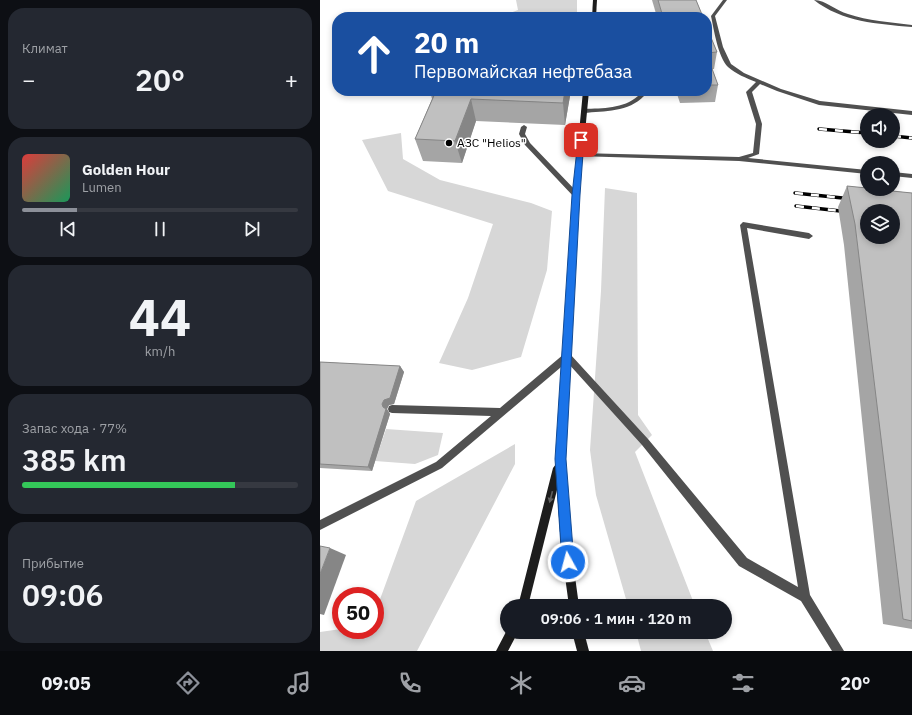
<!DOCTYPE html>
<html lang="ru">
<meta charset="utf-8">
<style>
body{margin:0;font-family:"IBM Plex Sans",sans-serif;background:#242831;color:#f1f3f6;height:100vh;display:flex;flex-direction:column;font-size:15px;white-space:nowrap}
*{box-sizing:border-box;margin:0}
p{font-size:13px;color:#9ea1a6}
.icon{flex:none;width:22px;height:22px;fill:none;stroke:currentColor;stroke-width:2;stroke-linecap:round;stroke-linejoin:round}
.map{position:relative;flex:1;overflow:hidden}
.panel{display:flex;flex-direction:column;gap:8px;padding:8px;background:#0d0f14;width:320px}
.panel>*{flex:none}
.hud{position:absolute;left:12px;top:12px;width:380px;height:84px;border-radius:16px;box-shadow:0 2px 6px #0003;background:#1a4fa0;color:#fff;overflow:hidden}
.tools{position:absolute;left:540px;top:108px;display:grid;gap:8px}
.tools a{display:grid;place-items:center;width:40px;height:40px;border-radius:50%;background:#171b24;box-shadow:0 2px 6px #0003;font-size:20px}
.speed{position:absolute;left:12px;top:587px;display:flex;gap:8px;font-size:20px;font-weight:700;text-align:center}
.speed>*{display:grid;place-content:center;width:52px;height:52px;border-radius:50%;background:#171b24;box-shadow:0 2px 6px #0003;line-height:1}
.speed .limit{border:6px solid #d22;background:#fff;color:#111}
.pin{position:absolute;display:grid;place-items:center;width:34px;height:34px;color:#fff;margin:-17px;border-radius:8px;box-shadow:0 2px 6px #0006}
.me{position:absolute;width:44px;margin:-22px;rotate:353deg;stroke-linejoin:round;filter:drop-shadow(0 0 3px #0008)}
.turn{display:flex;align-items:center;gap:14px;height:84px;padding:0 16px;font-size:18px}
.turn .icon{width:52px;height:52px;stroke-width:2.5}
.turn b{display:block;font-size:28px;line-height:34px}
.big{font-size:30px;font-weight:600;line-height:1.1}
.panel .tile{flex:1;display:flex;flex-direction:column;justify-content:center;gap:6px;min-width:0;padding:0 14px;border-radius:16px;background:#242831}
.panel .dial{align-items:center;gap:0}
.dial b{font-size:52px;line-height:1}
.song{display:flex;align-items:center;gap:12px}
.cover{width:48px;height:48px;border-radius:6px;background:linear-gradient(135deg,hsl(0 70% 55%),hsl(150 70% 35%))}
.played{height:4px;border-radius:2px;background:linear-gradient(90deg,#8c9099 20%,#363941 20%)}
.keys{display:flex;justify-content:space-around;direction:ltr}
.heat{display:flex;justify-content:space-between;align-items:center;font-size:22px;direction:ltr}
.charge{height:6px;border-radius:3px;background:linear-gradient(90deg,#34c759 77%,#363941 0)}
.trip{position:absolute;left:180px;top:599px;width:232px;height:40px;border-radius:20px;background:#171b24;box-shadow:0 2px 6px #0003;font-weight:600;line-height:40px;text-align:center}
.tab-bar{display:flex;height:64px;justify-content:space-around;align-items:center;background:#090b0e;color:#9ea1a6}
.tab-bar .icon{width:28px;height:28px}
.tab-bar .current{color:#8c9099}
.tab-bar b{font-size:18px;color:#f1f3f6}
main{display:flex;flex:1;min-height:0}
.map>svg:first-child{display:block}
.green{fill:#d7d7d7}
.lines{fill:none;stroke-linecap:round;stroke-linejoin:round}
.lane{fill:#505050;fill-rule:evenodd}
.secondary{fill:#1d1d1d;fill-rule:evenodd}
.rail-casing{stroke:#000;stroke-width:3.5}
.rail{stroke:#fff;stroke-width:2.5;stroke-dasharray:8;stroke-linecap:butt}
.wall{fill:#a5a5a5}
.shaded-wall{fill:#868686}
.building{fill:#c0c0c0;stroke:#868686;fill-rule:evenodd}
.oneway{fill:#616161}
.route{fill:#1a73e8;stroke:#114b97}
.poi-dot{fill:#000;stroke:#fff;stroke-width:1.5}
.labels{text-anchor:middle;stroke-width:3;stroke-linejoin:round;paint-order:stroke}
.far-poi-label{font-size:12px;fill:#000;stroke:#fff;text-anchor:start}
</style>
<main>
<section class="panel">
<div class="tile"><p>Климат</p>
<div class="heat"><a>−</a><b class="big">20°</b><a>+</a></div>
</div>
<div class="tile">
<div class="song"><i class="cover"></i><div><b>Golden Hour</b><p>Lumen</p></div></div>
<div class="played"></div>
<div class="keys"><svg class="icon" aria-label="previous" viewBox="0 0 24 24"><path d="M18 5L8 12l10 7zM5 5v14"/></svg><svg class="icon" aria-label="pause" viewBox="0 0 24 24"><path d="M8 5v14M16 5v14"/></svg><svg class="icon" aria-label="next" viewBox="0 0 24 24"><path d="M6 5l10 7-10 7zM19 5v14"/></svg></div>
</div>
<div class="tile dial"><b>44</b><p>km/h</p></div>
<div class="tile"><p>Запас хода · 77%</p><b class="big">385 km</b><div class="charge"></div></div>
<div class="tile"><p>Прибытие</p><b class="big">09:06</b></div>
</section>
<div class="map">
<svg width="592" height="651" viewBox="0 0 592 651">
<rect width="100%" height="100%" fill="#fff"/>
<!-- green -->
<g class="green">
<polygon points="196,0 257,0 257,17 179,17 198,10"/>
<polygon points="81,133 83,159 120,180 211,203 232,211 227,270 201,357 152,370 119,363 148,298 173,224 68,191 42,140"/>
<polygon points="285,188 317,193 318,415 332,435 315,452 375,606 308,606 276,495 270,450 281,291"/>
<polygon points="66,429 123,433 118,455 95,464 55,461"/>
<polygon points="195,444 195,464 97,651 0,651 0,632 21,629 55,630 55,613 96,501"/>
<polygon points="316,632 385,632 393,651 321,651"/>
</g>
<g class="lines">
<!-- lane -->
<g class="lane">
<path d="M403,0H407L395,16L403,47L411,64L424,73L461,89L500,101L592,111V115L499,105L457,91L440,84L432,92L442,124L439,154L428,158L547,170V174L419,161L257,156L256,155L259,153L419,157L433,153L436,124L426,92L436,82C426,78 416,74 408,67C398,57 394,30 391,16Z"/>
<path d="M494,0C506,0 516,11 528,14C548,21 570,22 592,25V27C558,24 522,22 494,0Z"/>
<path d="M317,91H323L324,96C309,112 284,111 264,113L261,111L264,109C283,108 303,109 318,96Z"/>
<polygon points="204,125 207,127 205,134 210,143 258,193 258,197 254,197 205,145 199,134 201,127"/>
<polygon points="573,172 592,174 592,178 573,176"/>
<polygon points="423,222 489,233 493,236 489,239 427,228 490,595 524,651 512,651 481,601 419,566 322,445 247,362 122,468 0,530 0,520 116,462 171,416 72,413 69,412 68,409 69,406 72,405 180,408 244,354 247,353 250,354 328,439 427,558 478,587 420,225"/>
</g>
<!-- secondary -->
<g class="secondary">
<polygon points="273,0 277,0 276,17 272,17"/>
<polygon points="263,91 269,91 259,195 245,459 251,547 259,606 249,606 241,547 237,490 208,606 198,606 233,468 236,464 253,195"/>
<polygon points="187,630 187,632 198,632 188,651 176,651"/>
<polygon points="252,632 264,632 269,651 257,651"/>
</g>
<defs>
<g id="rail">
<polyline points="499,129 547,133"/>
<polyline points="573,136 592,138"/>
<polyline points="475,193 532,199"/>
<polyline points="476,206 547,214"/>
</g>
</defs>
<!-- rail casing -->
<use href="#rail" class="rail-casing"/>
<!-- rail -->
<use href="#rail" class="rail"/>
</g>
<!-- wall -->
<g class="wall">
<polygon points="332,0 376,0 383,17 337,17"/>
<polygon points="387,28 397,52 394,69 392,69 398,85 395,102 360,103 356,91 387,91"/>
<polygon points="110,91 250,91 250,96 245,125 156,121 142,163 103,161 95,139 112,99"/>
<polygon points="527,186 592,193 592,629 563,624 524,245 518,207"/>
<polygon points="0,362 80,366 84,372 74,404 69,405 67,409 70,414 52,471 0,468"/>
</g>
<!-- shaded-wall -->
<g class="shaded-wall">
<polygon points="245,91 250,91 250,96 245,125 243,103"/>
<polygon points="151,99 156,121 142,163 135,141"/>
<polygon points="80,366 84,372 74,404 69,405 67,409 70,414 52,471 48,467 63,407 62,404"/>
<polygon points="10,548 26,555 4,615 0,614 0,574"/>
</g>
<!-- building -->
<g class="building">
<polygon points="338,0 376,0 383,17 343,17"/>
<polygon points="387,28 397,52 387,53"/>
<polygon points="387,55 398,85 387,85"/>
<polygon points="116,91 245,91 243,103 151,99 135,141 95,139"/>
<path d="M527,186L547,188V189H552L592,193V621L583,619L535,224ZM547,211H573V237H547Z"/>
<polygon points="0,362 80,366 70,398 64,400 62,404 63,407 66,409 48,467 0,464"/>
<polygon points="0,546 10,548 0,574"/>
</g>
<!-- one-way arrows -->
<defs><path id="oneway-solid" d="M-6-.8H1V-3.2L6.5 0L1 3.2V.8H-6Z"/></defs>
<use class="oneway" href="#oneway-solid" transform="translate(231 497) rotate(104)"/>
<!-- route -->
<polygon class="route" points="261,138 264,140 260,195 246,459 254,562 252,566 248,568 244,566 242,562 235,459 252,195 258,140"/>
<!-- markers -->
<circle class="poi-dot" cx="129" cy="143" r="4"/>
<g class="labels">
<!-- far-poi labels -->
<g class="far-poi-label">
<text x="137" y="147">АЗС "Helios"</text>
</g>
</g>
</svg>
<div class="tools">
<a><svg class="icon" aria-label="sound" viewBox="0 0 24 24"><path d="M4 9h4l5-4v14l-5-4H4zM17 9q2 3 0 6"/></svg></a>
<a><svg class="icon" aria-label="search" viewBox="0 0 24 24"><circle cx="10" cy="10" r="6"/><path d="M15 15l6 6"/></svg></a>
<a><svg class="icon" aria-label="layers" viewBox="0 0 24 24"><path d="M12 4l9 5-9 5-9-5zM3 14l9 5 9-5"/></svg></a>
</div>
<div class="speed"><div class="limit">50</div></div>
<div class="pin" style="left:261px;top:140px;background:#d93025"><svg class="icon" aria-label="arrive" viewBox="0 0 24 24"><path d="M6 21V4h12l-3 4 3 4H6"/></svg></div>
<svg class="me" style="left:248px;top:562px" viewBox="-20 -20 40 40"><circle r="17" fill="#1a73e8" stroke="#fff" stroke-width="3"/><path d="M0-11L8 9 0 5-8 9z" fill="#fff"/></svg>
<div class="trip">09:06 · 1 мин · 120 m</div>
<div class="hud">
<div class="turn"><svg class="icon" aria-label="ahead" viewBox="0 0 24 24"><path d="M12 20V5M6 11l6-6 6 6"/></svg><div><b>20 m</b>Первомайская нефтебаза</div></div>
</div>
</div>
</main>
<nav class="tab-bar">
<b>09:05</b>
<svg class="icon current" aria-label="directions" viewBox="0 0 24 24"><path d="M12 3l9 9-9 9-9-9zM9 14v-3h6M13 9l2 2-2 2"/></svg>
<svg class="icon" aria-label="music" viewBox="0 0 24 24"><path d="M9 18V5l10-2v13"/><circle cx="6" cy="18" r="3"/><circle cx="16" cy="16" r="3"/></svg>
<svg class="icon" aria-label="phone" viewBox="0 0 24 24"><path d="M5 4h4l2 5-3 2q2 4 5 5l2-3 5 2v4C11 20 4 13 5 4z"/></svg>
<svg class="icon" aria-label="climate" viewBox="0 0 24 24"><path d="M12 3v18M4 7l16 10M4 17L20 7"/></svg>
<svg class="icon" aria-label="car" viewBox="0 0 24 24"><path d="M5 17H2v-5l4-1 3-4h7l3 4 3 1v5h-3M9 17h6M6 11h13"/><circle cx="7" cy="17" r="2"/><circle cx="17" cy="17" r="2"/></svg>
<svg class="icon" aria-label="filters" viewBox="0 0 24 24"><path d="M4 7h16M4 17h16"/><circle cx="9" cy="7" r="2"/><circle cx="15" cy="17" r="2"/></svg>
<b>20°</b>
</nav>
